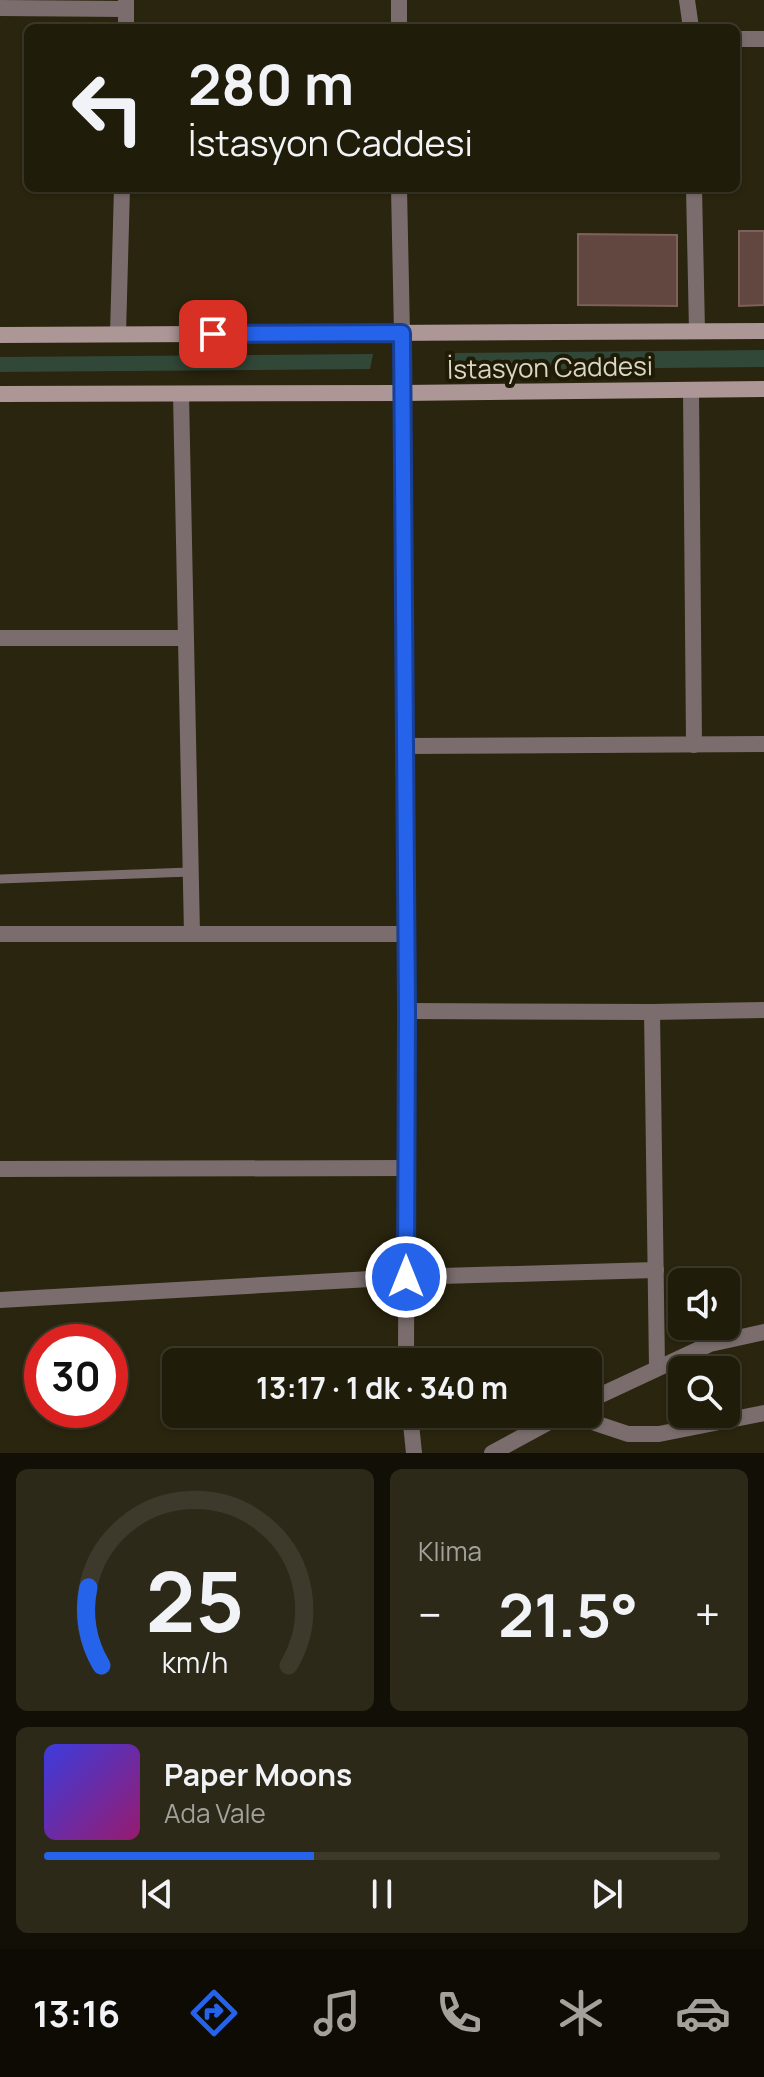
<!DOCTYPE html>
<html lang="tr">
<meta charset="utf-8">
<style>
body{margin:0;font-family:Manrope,sans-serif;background:#2d2918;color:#f1f3f6;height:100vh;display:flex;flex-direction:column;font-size:30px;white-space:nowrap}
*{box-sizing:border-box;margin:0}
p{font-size:26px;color:#a2a19c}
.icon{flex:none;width:44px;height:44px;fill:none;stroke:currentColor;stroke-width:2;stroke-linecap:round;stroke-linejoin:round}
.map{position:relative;height:1453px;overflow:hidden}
.panel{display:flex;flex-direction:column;gap:16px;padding:16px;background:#120f06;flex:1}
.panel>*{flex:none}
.top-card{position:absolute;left:24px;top:24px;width:716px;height:168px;border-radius:12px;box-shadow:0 2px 6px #0004,0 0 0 2px #3d3a2b;background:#201c0a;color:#f1f3f6;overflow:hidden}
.buttons{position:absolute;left:668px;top:1268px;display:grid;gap:16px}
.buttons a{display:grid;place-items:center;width:72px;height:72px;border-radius:12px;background:#201c0a;box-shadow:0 2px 6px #0004,0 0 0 2px #3d3a2b;font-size:40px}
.speed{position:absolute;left:24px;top:1324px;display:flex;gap:16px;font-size:40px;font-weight:700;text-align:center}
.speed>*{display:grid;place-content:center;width:104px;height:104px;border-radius:50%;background:#201c0a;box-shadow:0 2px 6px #0004,0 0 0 2px #3d3a2b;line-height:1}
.speed .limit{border:12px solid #d22;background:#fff;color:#111}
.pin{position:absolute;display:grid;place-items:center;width:68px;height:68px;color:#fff;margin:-34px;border-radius:16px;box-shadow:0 4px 12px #0006}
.me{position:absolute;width:88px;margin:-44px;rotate:0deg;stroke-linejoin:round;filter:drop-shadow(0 0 6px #0008)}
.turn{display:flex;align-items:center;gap:28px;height:168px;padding:0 32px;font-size:36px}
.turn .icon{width:104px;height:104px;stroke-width:2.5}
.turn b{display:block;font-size:56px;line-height:68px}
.big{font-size:60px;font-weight:700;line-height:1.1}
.panel .widget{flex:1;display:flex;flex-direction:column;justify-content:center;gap:12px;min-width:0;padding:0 28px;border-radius:12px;background:#2d2918}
.panel .dial{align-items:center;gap:0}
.dial svg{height:208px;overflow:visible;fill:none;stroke:#3d3a2b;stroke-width:7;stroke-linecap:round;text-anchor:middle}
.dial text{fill:#f1f3f6;stroke:none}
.song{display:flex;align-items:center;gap:24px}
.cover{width:96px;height:96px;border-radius:12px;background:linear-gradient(135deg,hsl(240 70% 55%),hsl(320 70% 35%))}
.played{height:8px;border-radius:4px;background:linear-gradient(90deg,#2563eb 40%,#3d3a2b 40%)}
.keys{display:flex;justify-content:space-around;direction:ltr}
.heat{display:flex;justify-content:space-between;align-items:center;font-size:44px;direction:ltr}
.panel .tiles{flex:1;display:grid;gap:16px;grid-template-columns:1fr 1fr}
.widget:last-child{grid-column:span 2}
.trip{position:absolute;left:162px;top:1348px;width:440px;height:80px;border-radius:12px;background:#201c0a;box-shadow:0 2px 6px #0004,0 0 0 2px #3d3a2b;font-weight:700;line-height:80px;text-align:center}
.tab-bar{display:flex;height:128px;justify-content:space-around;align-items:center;background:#0d0b04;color:#a2a19c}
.tab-bar .icon{width:56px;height:56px}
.tab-bar .active{color:#2563eb}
.tab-bar b{font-size:36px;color:#f1f3f6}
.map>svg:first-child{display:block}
.green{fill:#314838}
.building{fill:#624740;stroke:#7c6059;stroke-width:2}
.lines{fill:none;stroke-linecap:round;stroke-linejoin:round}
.service{stroke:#7b6d6d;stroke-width:9}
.minor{stroke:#7b6d6d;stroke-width:16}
.tertiary{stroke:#7b6d6d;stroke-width:16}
.secondary{stroke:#ac9696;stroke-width:16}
.route-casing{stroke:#184099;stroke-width:20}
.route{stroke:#2563eb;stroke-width:14}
.labels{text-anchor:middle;stroke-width:8;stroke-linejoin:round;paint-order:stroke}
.street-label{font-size:26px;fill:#d9d6c8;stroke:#201b05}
</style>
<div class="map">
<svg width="764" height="1453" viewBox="0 0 764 1453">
<rect width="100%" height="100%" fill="#2a250e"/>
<!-- green -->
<g class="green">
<polygon points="764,350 764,367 452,370 453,353"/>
<polygon points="373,354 370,369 0,372 0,357"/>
</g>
<!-- building -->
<g class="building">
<polygon points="739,231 764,231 764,305 739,306"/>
<polygon points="578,234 677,235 677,306 578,305"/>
</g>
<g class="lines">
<!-- service -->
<polyline class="service" points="0,879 190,872"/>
<!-- minor -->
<g class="minor">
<polyline points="687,0 691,28"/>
<polyline points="0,8 126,9"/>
<polyline points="126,28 126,0"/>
<polyline points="399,28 399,0"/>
<polyline points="736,39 764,39"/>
<polyline points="399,188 402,333"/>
<polyline points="694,188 697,331"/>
<polyline points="118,334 122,188"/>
<polyline points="691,390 694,745"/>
<polyline points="403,393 407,1011 406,1362"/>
<polyline points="181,394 192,934"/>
<polyline points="0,638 186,638"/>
<polyline points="405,746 764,744"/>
<polyline points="0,934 406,934"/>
<polyline points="407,1011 652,1012 764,1010"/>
<polyline points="652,1012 657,1368"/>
<polyline points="0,1169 407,1168"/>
<polyline points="0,1300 406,1277 656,1270"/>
<polyline points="410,1414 414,1453"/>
<polyline points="568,1414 628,1434 659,1434 764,1413"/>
</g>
<!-- tertiary -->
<g class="tertiary">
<polyline points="402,333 403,393"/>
<polyline points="588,1401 710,1344 764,1332"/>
<polyline points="492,1453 564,1414"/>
</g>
<!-- secondary -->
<g class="secondary">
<polyline points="0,335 764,331"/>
<polyline points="0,394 403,393 764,389"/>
</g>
</g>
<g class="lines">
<defs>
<polyline id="route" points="213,334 402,333 407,1011 406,1277"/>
</defs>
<!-- route casing -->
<use href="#route" class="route-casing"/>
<!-- route -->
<use href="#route" class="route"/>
</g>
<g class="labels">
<!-- street labels -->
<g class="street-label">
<text transform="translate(550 368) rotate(-1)" y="9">İstasyon Caddesi</text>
</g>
</g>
</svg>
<div class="buttons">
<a><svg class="icon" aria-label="sound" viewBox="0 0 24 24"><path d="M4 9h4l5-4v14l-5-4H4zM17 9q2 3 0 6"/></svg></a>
<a><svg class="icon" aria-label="search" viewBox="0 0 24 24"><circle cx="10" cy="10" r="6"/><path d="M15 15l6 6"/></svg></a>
</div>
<div class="speed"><div class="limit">30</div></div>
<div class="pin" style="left:213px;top:334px;background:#d93025"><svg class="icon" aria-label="arrive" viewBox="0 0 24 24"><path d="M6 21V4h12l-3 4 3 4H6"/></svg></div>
<svg class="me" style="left:406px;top:1277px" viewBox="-20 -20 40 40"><circle r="17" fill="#2563eb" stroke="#fff" stroke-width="3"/><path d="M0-11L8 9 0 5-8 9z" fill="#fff"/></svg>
<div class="trip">13:17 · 1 dk · 340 m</div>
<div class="top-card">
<div class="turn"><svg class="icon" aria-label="left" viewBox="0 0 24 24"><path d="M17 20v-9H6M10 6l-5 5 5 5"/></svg><div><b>280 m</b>İstasyon Caddesi</div></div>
</div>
</div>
<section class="panel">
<div class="tiles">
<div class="widget dial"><svg viewBox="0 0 100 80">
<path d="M14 69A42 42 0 1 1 86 69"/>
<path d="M14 69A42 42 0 0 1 9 39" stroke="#2563eb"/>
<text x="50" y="56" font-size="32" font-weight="700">25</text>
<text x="50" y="72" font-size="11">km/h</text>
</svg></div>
<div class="widget"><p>Klima</p>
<div class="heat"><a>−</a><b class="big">21.5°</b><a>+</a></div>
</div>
<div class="widget">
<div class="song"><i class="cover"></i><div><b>Paper Moons</b><p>Ada Vale</p></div></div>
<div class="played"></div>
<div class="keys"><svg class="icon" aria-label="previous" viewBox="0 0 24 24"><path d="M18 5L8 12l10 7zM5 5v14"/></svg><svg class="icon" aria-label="pause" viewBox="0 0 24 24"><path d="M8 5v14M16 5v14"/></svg><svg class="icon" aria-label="next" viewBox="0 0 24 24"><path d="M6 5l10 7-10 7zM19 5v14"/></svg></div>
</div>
</div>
</section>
<nav class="tab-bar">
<b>13:16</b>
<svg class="icon active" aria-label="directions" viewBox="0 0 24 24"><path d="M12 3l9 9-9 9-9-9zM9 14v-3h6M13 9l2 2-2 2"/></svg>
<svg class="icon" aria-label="music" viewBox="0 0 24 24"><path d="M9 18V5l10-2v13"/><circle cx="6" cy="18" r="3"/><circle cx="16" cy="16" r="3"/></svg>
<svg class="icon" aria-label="phone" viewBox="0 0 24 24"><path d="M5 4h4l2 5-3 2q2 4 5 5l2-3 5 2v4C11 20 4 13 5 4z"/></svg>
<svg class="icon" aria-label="climate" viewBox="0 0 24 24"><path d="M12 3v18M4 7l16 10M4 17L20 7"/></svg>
<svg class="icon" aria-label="car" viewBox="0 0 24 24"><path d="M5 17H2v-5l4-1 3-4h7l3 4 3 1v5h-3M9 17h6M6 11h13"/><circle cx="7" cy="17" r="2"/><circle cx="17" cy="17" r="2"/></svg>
</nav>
